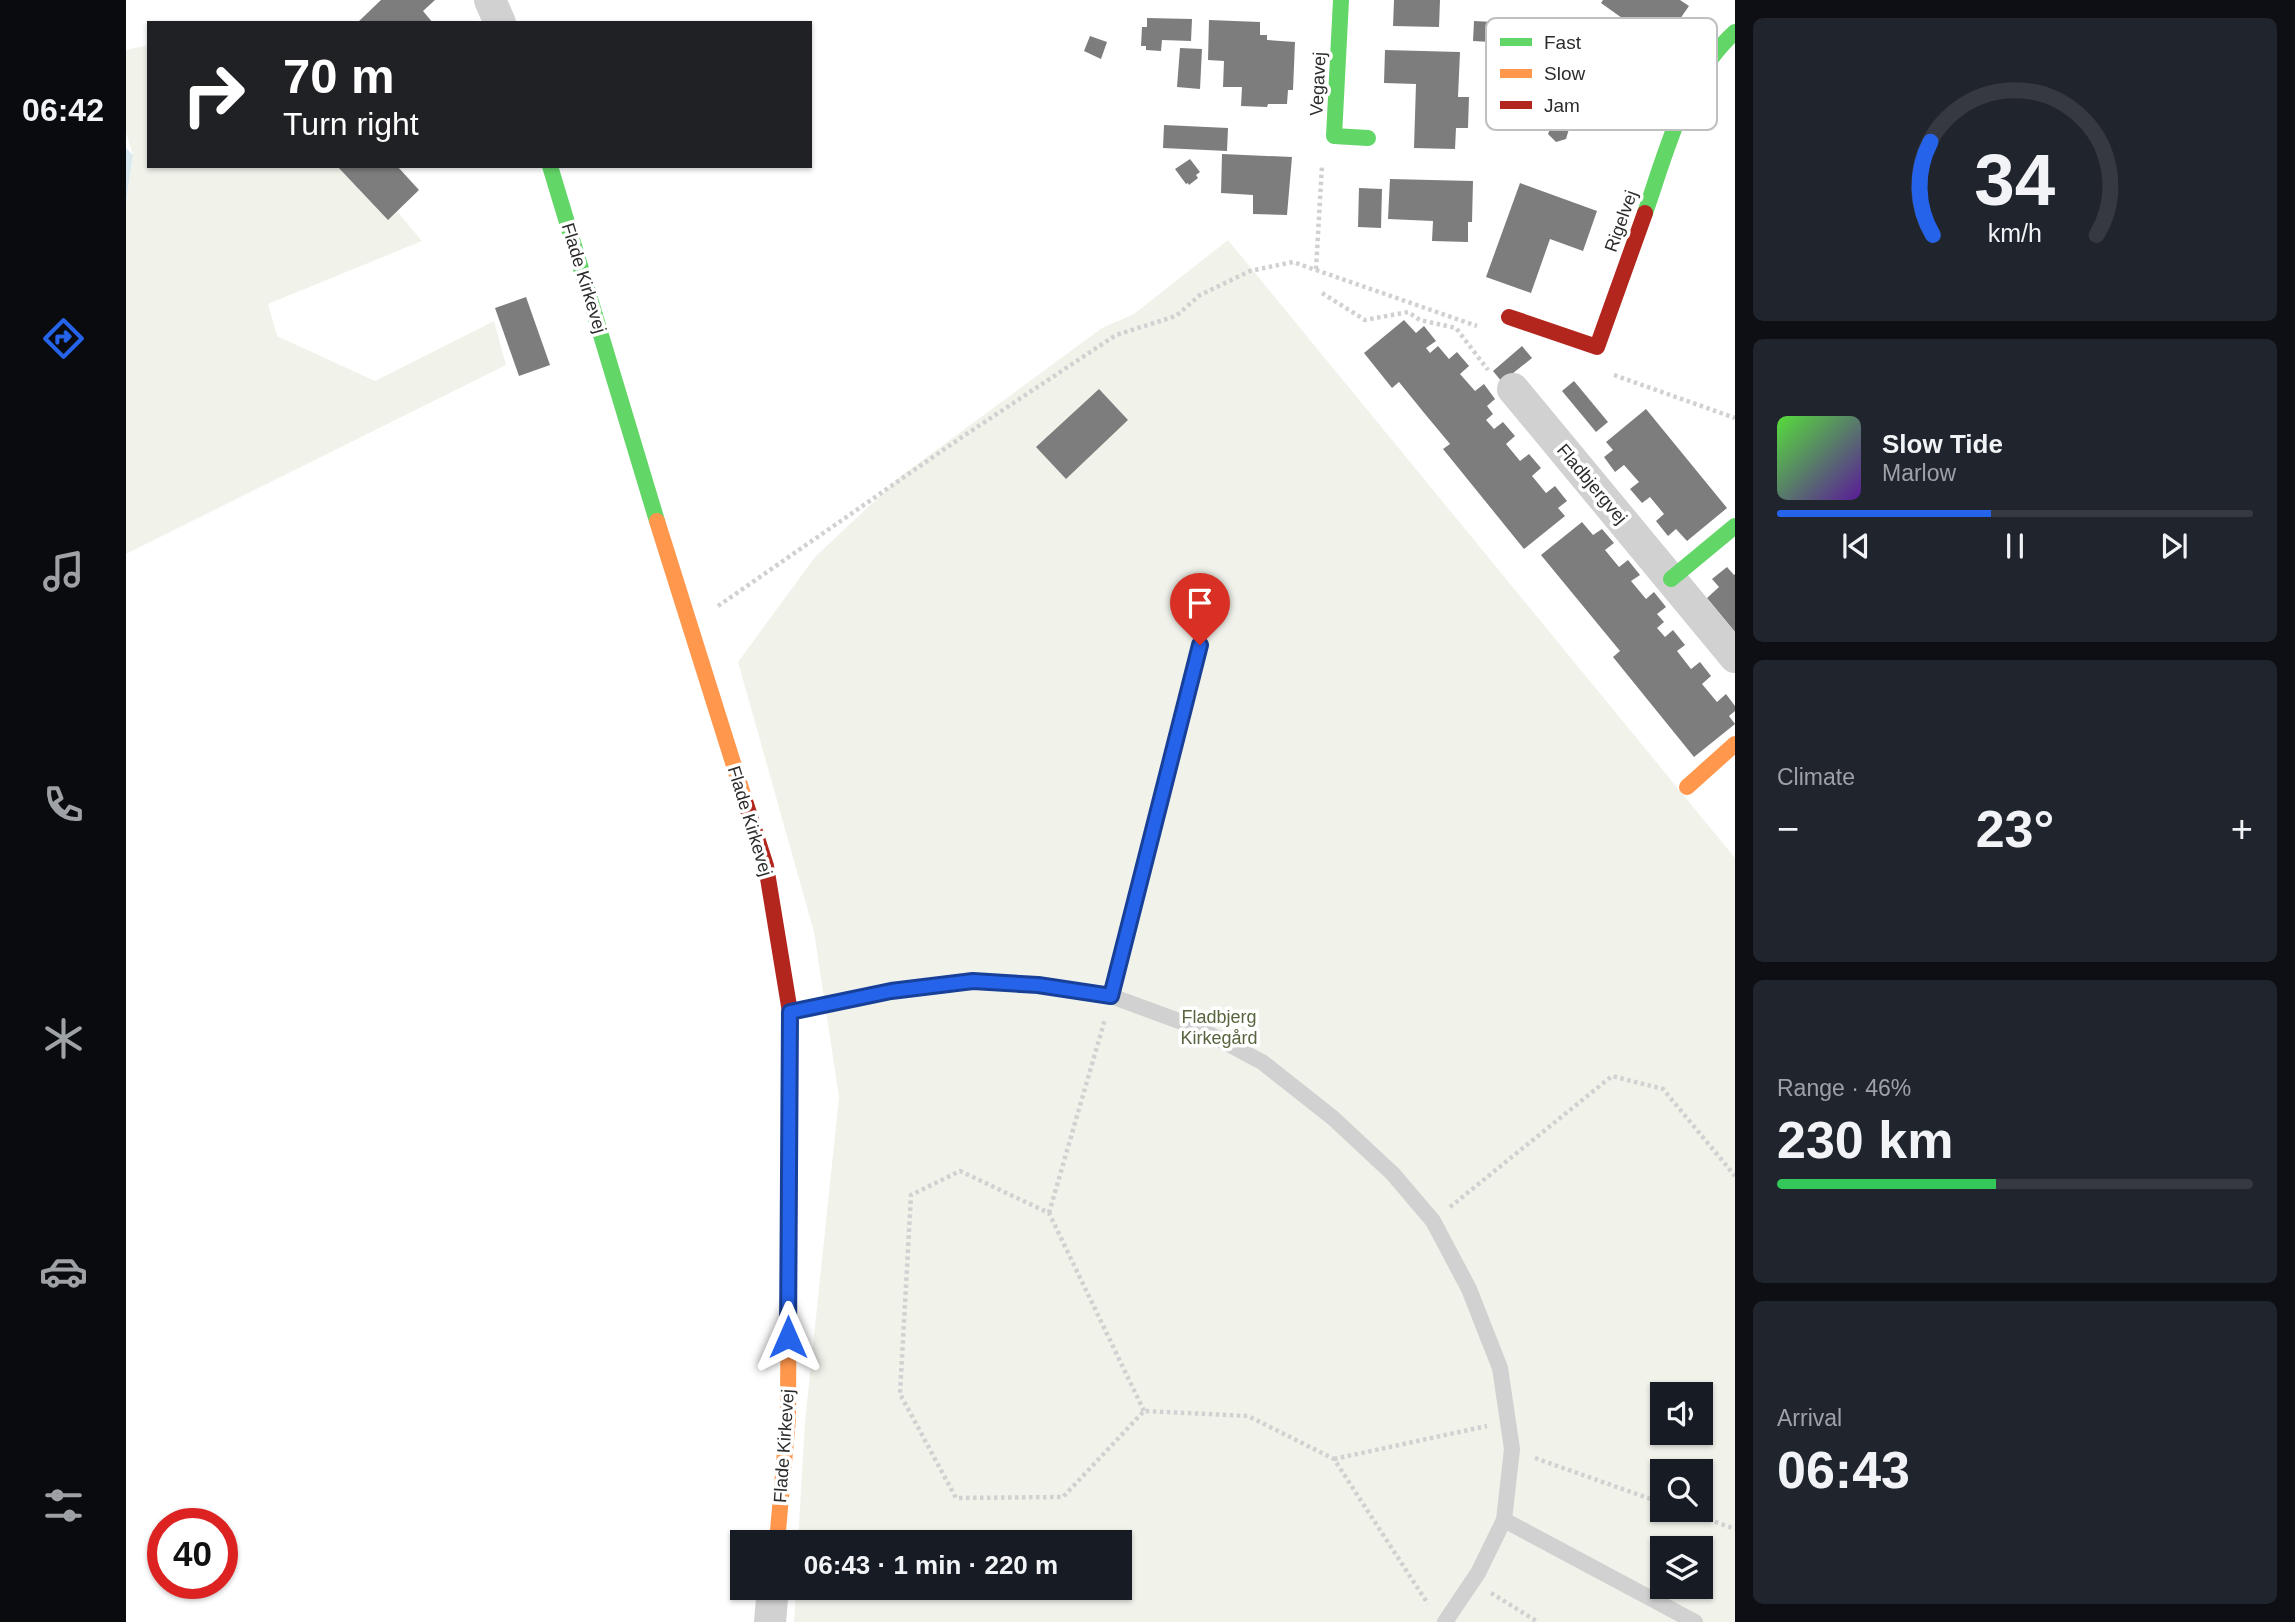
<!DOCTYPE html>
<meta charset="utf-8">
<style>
body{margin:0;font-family:Arial,sans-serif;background:#20242c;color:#f1f3f6;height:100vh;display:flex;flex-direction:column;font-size:26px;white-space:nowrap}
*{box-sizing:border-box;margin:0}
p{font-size:23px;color:#9ea1a6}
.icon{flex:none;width:38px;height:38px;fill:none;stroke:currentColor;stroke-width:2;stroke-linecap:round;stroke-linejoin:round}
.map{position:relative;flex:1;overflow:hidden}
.side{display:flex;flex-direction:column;gap:18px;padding:18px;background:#0d0f14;width:560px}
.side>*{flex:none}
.hud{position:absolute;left:21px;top:21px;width:665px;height:147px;border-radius:0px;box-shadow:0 2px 5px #0004;background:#202124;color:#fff;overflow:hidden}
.buttons{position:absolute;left:1524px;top:1382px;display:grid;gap:14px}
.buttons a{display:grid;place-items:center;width:63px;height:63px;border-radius:0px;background:#171b24;box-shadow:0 2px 5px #0004;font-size:35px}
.speed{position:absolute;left:21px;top:1508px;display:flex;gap:14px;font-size:35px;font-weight:700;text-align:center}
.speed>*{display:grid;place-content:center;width:91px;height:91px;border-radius:50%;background:#171b24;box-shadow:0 2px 5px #0004;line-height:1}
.speed .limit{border:10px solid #d22;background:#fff;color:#111}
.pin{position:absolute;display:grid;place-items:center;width:60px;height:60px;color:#fff;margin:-72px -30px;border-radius:50% 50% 50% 0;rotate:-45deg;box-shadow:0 0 7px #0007}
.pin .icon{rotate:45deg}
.me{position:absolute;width:77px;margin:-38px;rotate:0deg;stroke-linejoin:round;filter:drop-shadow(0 0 5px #0008)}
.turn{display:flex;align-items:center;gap:24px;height:147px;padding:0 21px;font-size:32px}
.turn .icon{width:91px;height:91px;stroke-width:2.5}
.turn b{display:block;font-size:49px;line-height:60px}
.big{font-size:52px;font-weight:600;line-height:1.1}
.side .widget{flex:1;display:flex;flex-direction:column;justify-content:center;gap:10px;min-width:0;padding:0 24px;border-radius:10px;background:#20242c}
.side .dial{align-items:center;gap:0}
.dial svg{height:182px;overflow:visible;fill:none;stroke:#363941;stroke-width:7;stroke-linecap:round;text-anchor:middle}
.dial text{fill:#f1f3f6;stroke:none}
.song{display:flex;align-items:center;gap:21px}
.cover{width:84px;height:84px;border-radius:10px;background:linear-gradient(135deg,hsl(110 70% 55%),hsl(270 70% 35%))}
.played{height:7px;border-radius:4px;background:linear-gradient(90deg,#2563eb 45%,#363941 45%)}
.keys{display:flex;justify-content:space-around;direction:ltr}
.heat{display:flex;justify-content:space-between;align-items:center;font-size:38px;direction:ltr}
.charge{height:10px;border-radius:5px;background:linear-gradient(90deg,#34c759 46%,#363941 0)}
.trip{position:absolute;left:604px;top:1530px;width:402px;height:70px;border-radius:0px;background:#171b24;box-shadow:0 2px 5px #0004;font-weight:600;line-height:70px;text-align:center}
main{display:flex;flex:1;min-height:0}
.dock{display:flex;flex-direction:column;width:126px;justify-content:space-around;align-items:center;background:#090b0e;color:#9ea1a6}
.dock .icon{width:49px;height:49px}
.dock .active{color:#2563eb}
.dock b{font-size:32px;color:#f1f3f6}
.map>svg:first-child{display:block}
.green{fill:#f1f3eb;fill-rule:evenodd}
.water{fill:#d8eaef}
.building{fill:#7d7d7d}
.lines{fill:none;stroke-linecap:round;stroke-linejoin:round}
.path{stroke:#d1d1d1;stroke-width:4.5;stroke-dasharray:3.5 3.5;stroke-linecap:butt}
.lane{stroke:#d1d1d1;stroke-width:16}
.street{stroke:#d1d1d1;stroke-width:32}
.fast{stroke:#63d668;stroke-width:16}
.slow{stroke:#ff974d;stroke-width:16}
.jam{stroke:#b3261e;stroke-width:16}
.route-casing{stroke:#184099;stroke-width:18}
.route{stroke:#2563eb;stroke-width:12}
.labels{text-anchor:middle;stroke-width:7;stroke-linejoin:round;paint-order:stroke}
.street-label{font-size:18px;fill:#2c2c2c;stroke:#fff}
.park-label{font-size:18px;fill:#57643d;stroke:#fff}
.key{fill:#fff;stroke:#c0c0c0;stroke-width:2}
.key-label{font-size:19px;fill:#2c2c2c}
</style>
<main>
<nav class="dock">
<b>06:42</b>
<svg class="icon active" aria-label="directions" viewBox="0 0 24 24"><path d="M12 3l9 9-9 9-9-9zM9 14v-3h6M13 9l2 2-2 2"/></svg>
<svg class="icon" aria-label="music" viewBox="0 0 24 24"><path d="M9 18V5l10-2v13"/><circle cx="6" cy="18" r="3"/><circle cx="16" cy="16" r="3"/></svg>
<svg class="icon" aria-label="phone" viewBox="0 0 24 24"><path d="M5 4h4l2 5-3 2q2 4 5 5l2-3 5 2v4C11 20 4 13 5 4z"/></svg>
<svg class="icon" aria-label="climate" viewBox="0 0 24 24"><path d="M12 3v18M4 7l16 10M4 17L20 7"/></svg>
<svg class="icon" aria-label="car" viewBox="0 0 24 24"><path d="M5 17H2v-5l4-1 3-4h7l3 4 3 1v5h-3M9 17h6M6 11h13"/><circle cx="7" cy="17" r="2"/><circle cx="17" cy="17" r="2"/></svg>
<svg class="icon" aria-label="filters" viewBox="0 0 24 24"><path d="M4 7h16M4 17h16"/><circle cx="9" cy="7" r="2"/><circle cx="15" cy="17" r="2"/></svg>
</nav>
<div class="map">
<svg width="1609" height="1622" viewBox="0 0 1609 1622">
<rect width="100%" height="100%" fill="#fff"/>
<!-- green -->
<g class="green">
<polygon points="23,45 23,166 233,166 296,241 142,304 151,336 249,381 368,321 380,365 0,554 0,202 7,155 0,133 0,50"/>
<path d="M1102,240L1609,858V1622H668L670,1587H994V1542H672L679,1422L713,1097L688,932L612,662L689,557L775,476L976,328L1008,314ZM1536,1395H1575V1433H1536ZM1536,1472H1575V1510H1536ZM1536,1549H1575V1587H1536Z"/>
</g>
<!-- water -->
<polygon class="water" points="0,148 7,155 0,202"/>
<!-- building -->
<g class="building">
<polygon points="255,0 309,0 297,11 307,23 231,23"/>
<polygon points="1268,0 1314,0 1313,27 1267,26"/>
<polygon points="1477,0 1554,0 1563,6 1515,75 1490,58 1514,23 1506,19 1503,23 1475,3"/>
<polygon points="1021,18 1066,19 1065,41 1036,40 1035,51 1020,50 1020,46 1015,46 1016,27 1021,27"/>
<polygon points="1083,20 1134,22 1134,35 1141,35 1141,40 1169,42 1167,90 1162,90 1161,104 1142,104 1141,107 1115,106 1116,87 1097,87 1098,61 1082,60"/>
<polygon points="1348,21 1367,22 1366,27 1401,29 1400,44 1347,41"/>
<polygon points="964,36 981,42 975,59 958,51"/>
<polygon points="1054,48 1076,49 1074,89 1051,87"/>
<polygon points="1259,50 1334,52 1332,97 1343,97 1342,128 1330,128 1329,149 1288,148 1290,84 1258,83"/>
<polygon points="1437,122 1443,129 1440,139 1430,142 1422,134 1426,124"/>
<polygon points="1038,125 1102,128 1101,151 1037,148"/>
<polygon points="1096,154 1166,157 1161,215 1127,214 1127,195 1095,193"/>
<polygon points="1064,159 1074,172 1070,175 1072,178 1063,185 1062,183 1060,184 1049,169"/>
<polygon points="211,166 271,166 293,190 262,220"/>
<polygon points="1264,179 1347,181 1346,222 1342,222 1342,242 1306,241 1307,221 1262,219"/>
<polygon points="1394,183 1471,211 1457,251 1424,239 1405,293 1360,277"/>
<polygon points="1233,188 1256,189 1255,228 1232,227"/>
<polygon points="400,297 424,365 393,376 369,308"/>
<polygon points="1278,320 1290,333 1298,326 1310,341 1300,348 1304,353 1312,346 1323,359 1331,352 1343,366 1334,374 1349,391 1358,384 1369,399 1361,406 1367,414 1360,420 1368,429 1377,422 1389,436 1380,444 1394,461 1403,454 1415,468 1406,476 1420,493 1429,486 1441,501 1432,508 1439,516 1398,549 1317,449 1324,444 1299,414 1273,382 1266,388 1238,353"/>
<polygon points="1396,346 1406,358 1376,382 1367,371"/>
<polygon points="1448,381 1482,422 1470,432 1436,391"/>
<polygon points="973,389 1002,420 940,479 910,447"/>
<polygon points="1520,409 1601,508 1561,541 1550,529 1542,536 1530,521 1538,514 1524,497 1516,503 1504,489 1513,482 1498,465 1489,472 1478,457 1487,450 1480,442"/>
<polygon points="1456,522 1467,535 1476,529 1488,543 1479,550 1493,567 1502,560 1514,575 1505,581 1520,599 1528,592 1540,607 1531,614 1538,622 1531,628 1539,637 1547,630 1559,645 1551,651 1565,669 1574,662 1585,676 1576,684 1591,702 1600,694 1609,706 1609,711 1603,716 1609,724 1568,757 1487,657 1494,651 1415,555"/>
<polygon points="1601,567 1608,575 1609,574 1609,632 1581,598 1593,587 1586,579"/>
</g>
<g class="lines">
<!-- path -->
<g class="path">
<polyline points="1190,269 1196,165"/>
<polyline points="1196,293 1239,320 1282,312 1294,320 1330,328 1362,370"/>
<polyline points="1488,375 1609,418"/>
<polyline points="592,606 833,439 990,335 1050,316 1074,295 1124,271 1167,262 1351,326"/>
<polyline points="1324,1207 1486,1076 1537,1089 1609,1176"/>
<polyline points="923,1213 979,1019"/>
<polyline points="1018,1411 923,1213 834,1171 785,1195 774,1394 830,1498 937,1497 1018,1411 1122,1416 1208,1459 1302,1604"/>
<polyline points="1409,1458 1536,1503"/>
<polyline points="1208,1459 1361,1426"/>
<polyline points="1556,1510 1609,1529"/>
<polyline points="1365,1593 1412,1622"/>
</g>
<!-- lane -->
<g class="lane">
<polyline points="985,996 1074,645"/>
<polyline points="664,1012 765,991 847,981 912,985 985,996 1072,1028 1136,1062 1207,1118 1267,1174 1307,1221 1343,1289 1374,1368 1386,1449 1378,1520 1352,1573 1319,1622"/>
<polyline points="1378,1520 1569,1622"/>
</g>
<!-- street -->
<g class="street">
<polyline points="364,0 374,23"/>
<polyline points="1387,389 1609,657"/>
<polyline points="644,1622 647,1587"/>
</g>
<!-- fast -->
<g class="fast">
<polyline points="1215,0 1208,136 1242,138"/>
<polyline points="424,166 531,521"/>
<path d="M1519,213C1541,150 1558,78 1609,32"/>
<polyline points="1545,579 1609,526"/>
</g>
<!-- slow -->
<g class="slow">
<polyline points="531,521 620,804"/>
<polyline points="1561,787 1609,744"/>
<polyline points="651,1542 662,1418 663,1222"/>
</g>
<!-- jam -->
<g class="jam">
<polyline points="1383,317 1471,347 1519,213"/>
<polyline points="620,804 640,866 664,1012 663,1222"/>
</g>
</g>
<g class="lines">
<defs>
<polyline id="route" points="662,1337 664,1012 765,991 847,981 912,985 985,996 1074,645"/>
</defs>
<!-- route casing -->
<use href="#route" class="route-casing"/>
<!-- route -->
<use href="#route" class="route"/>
</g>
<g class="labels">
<!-- street labels -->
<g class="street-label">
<text transform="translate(1192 84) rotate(-87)" y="6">Vegavej</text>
<text transform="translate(1495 221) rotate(-70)" y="6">Rigelvej</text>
<text transform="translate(458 278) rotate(73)" y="6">Flade Kirkevej</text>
<text transform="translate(1466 484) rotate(50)" y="6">Fladbjergvej</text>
<text transform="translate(624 821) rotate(73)" y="6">Flade Kirkevej</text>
<text transform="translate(658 1446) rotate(-86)" y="6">Flade Kirkevej</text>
</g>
<!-- park labels -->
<g class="park-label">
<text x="1093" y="1023">Fladbjerg<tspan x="1093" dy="21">Kirkegård</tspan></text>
</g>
</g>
<!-- legend -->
<rect x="1360" y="18" width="231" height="112" rx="10" class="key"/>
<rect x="1374" y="38" width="32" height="8" fill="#63d668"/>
<rect x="1374" y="69" width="32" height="9" fill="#ff974d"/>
<rect x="1374" y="101" width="32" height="8" fill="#b3261e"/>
<g class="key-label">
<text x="1418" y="49">Fast</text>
<text x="1418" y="80">Slow</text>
<text x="1418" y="112">Jam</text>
</g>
</svg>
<div class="buttons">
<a><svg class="icon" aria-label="sound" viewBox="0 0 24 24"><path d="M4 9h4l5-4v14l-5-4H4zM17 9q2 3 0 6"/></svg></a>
<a><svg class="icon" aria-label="search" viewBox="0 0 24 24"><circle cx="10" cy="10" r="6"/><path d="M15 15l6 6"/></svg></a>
<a><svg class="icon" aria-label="layers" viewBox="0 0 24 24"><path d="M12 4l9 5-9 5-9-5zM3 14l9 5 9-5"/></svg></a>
</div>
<div class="speed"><div class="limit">40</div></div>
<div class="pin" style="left:1074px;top:645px;background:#d93025"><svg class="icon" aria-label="arrive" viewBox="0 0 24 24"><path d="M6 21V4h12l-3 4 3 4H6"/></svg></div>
<svg class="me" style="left:662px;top:1337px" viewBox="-20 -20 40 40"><path d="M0-17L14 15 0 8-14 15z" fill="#2563eb" stroke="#fff" stroke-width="4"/></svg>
<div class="trip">06:43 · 1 min · 220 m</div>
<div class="hud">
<div class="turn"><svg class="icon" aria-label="right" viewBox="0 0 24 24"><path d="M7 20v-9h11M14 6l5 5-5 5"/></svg><div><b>70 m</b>Turn right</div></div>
</div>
</div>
<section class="side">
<div class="widget dial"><svg viewBox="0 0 100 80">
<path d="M14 69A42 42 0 1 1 86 69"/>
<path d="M14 69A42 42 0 0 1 13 28" stroke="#2563eb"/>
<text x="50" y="56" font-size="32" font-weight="700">34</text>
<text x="50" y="72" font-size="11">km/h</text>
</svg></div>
<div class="widget">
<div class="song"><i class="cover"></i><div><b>Slow Tide</b><p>Marlow</p></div></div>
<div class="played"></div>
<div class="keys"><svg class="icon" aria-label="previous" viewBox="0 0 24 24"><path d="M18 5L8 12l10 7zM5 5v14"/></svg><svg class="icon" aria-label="pause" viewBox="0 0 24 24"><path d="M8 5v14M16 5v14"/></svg><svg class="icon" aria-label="next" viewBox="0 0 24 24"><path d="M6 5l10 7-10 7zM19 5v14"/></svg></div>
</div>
<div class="widget"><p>Climate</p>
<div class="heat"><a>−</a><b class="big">23°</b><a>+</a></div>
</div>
<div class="widget"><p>Range · 46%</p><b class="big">230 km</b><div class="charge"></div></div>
<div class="widget"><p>Arrival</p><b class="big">06:43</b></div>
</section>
</main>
